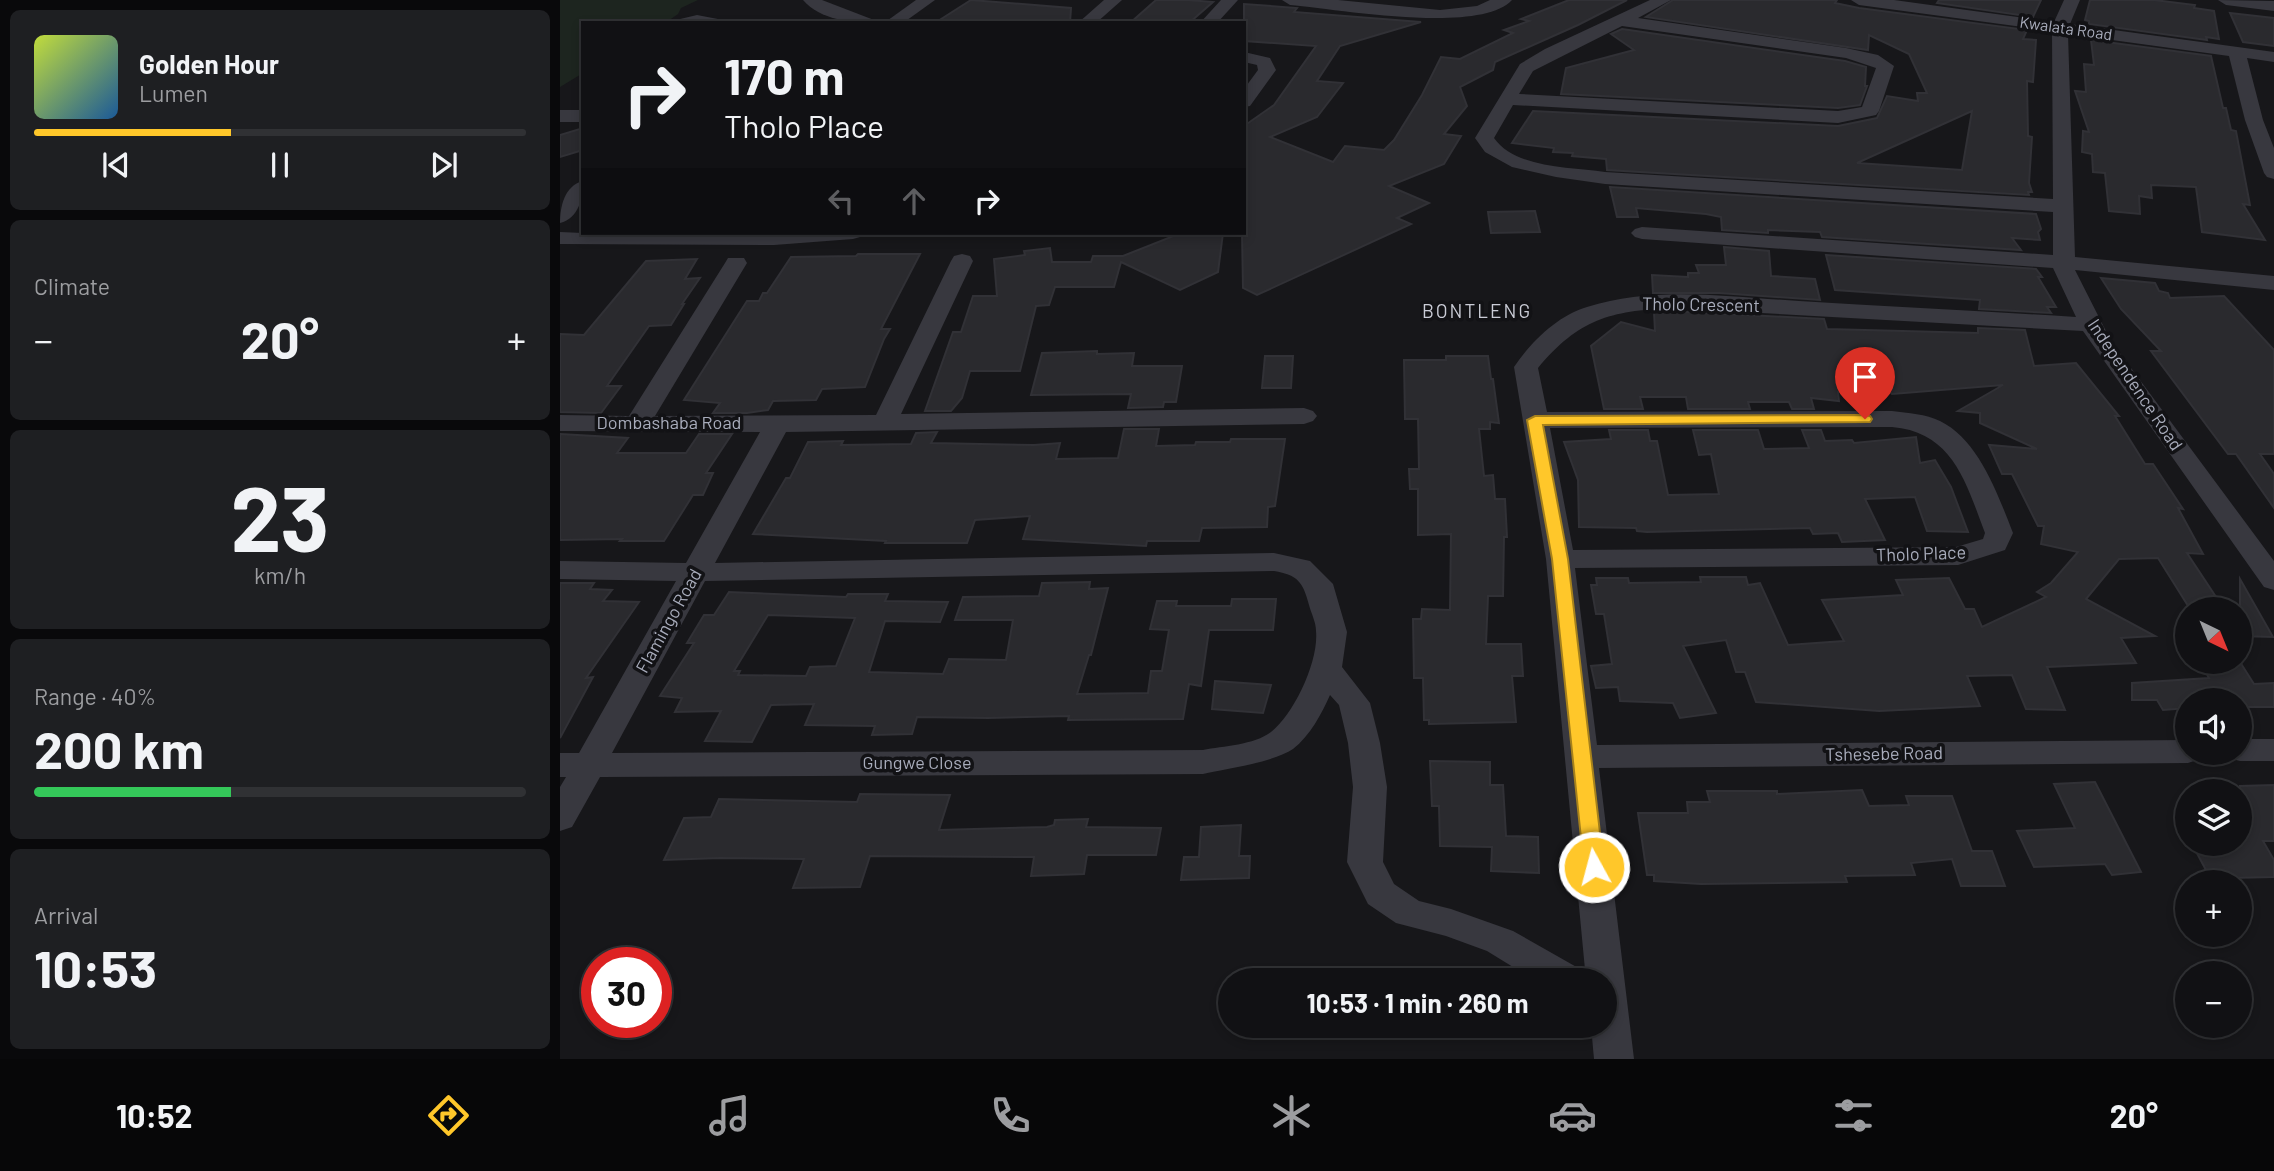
<!DOCTYPE html>
<meta charset="utf-8">
<style>
body{margin:0;font-family:Barlow,sans-serif;background:#1e1f22;color:#f1f3f6;height:100vh;display:flex;flex-direction:column;font-size:26px;white-space:nowrap}
*{box-sizing:border-box;margin:0}
p{font-size:23px;color:#9c9da0}
.icon{flex:none;width:38px;height:38px;fill:none;stroke:currentColor;stroke-width:2;stroke-linecap:round;stroke-linejoin:round}
.map{position:relative;flex:1;overflow:hidden}
.sheet{display:flex;flex-direction:column;gap:10px;padding:10px;background:#09090b;width:560px}
.sheet>*{flex:none}
.guide{position:absolute;left:21px;top:21px;width:665px;height:214px;border-radius:0px;box-shadow:0 4px 10px #0003,0 0 0 2px #303134;background:#111114;color:#f1f3f6;overflow:hidden}
.needle{width:46px;rotate:137deg}
.buttons{position:absolute;left:1615px;top:597px;display:grid;gap:14px}
.buttons a{display:grid;place-items:center;width:77px;height:77px;border-radius:50%;background:#111114;box-shadow:0 4px 10px #0003,0 0 0 2px #303134;font-size:35px}
.speed{position:absolute;left:21px;top:947px;display:flex;gap:14px;font-size:35px;font-weight:700;text-align:center}
.speed>*{display:grid;place-content:center;width:91px;height:91px;border-radius:50%;background:#111114;box-shadow:0 4px 10px #0003,0 0 0 2px #303134;line-height:1}
.speed .limit{border:10px solid #d22;background:#fff;color:#111}
.pin{position:absolute;display:grid;place-items:center;width:60px;height:60px;color:#fff;margin:-72px -30px;border-radius:50% 50% 50% 0;rotate:-45deg;box-shadow:0 0 7px #0007}
.pin .icon{rotate:45deg}
.me{position:absolute;width:77px;margin:-38px;rotate:353deg;stroke-linejoin:round;filter:drop-shadow(0 0 5px #0008)}
.turn{display:flex;align-items:center;gap:24px;height:147px;padding:0 28px;font-size:32px}
.turn .icon{width:91px;height:91px;stroke-width:2.5}
.turn b{display:block;font-size:49px;line-height:60px}
.lanes{display:flex;align-items:center;height:66px;padding:0 28px;background:#0003;justify-content:center;gap:35px;direction:ltr}
.lanes .off{opacity:.35}
.big{font-size:52px;font-weight:700;line-height:1.1}
.sheet .widget{flex:1;display:flex;flex-direction:column;justify-content:center;gap:10px;min-width:0;padding:0 24px;border-radius:10px;background:#1e1f22}
.sheet .dial{align-items:center;gap:0}
.dial b{font-size:91px;line-height:1}
.song{display:flex;align-items:center;gap:21px}
.cover{width:84px;height:84px;border-radius:10px;background:linear-gradient(135deg,hsl(70 70% 55%),hsl(210 70% 35%))}
.played{height:7px;border-radius:4px;background:linear-gradient(90deg,#ffc72a 40%,#303134 40%)}
.keys{display:flex;justify-content:space-around;direction:ltr}
.heat{display:flex;justify-content:space-between;align-items:center;font-size:38px;direction:ltr}
.charge{height:10px;border-radius:5px;background:linear-gradient(90deg,#34c759 40%,#303134 0)}
.trip{position:absolute;left:658px;top:968px;width:399px;height:70px;border-radius:35px;background:#111114;box-shadow:0 4px 10px #0003,0 0 0 2px #303134;font-weight:700;line-height:70px;text-align:center}
.tabs{display:flex;height:112px;justify-content:space-around;align-items:center;background:#070708;color:#9c9da0}
.tabs .icon{width:49px;height:49px}
.tabs .active{color:#ffc72a}
.tabs b{font-size:32px;color:#f1f3f6}
main{display:flex;flex:1;min-height:0}
.map>svg:first-child{display:block}
.green{fill:#1d251f}
.building{fill:#2a2a2e;stroke:#313136;stroke-width:2;fill-rule:evenodd}
.lines{fill:none;stroke-linecap:round;stroke-linejoin:round}
.minor{fill:#38383f;fill-rule:evenodd}
.route{fill:#ffc72a;stroke:#a6811b;stroke-width:2}
.labels{text-anchor:middle;stroke-width:7;stroke-linejoin:round;paint-order:stroke}
.far-street-label{font-size:16px;fill:#a8acbb;stroke:#121215}
.street-label{font-size:18px;fill:#a8acbb;stroke:#121215}
.neighbourhood-label{font-size:19px;letter-spacing:2px;fill:#caccd6;stroke:#121215}
</style>
<main>
<section class="sheet">
<div class="widget">
<div class="song"><i class="cover"></i><div><b>Golden Hour</b><p>Lumen</p></div></div>
<div class="played"></div>
<div class="keys"><svg class="icon" aria-label="previous" viewBox="0 0 24 24"><path d="M18 5L8 12l10 7zM5 5v14"/></svg><svg class="icon" aria-label="pause" viewBox="0 0 24 24"><path d="M8 5v14M16 5v14"/></svg><svg class="icon" aria-label="next" viewBox="0 0 24 24"><path d="M6 5l10 7-10 7zM19 5v14"/></svg></div>
</div>
<div class="widget"><p>Climate</p>
<div class="heat"><a>−</a><b class="big">20°</b><a>+</a></div>
</div>
<div class="widget dial"><b>23</b><p>km/h</p></div>
<div class="widget"><p>Range · 40%</p><b class="big">200 km</b><div class="charge"></div></div>
<div class="widget"><p>Arrival</p><b class="big">10:53</b></div>
</section>
<div class="map">
<svg width="1714" height="1059" viewBox="0 0 1714 1059">
<rect width="100%" height="100%" fill="#17171a"/>
<!-- green -->
<polygon class="green" points="0,0 138,0 121,8 118,14 105,23 23,23 23,73 0,87"/>
<!-- building -->
<g class="building">
<polygon points="411,0 511,8 510,23 440,20 435,23 375,23"/>
<polygon points="596,0 628,0 653,2 629,23 570,23"/>
<polygon points="1009,0 1067,0 1018,25 935,62 933,70 900,87 907,106 884,134 901,136 884,164 829,186 869,203 837,218 851,224 697,295 683,288 682,233 684,233 684,126 714,105 756,46 684,41 684,4 737,8 734,12 861,22 780,46 757,81 783,83 757,117 710,137 773,162 785,146 824,150 834,140 862,95 881,57 900,59 953,33 944,30 969,21 961,19"/>
<path d="M1113,0H1277L1275,3L1299,8L1467,30L1463,39L1476,40L1473,82L1467,81L1468,136L1472,137L1469,183L1472,192H1468L1469,195L1047,170L1046,159L1012,156L1013,153L993,152L994,148L952,143L973,111L1278,126L1317,118L1327,96L1358,101L1357,93H1367L1349,54L1309,35L1308,50L1086,17ZM1412,111L1402,170L1297,163Z"/>
<polygon points="1379,0 1481,0 1473,17 1377,3"/>
<polygon points="1530,0 1594,0 1635,5 1634,8 1654,11 1659,39 1646,37 1647,40 1529,24 1529,21 1525,20"/>
<polygon points="1670,13 1714,18 1714,46 1683,42"/>
<polygon points="1062,29 1285,61 1306,67 1305,86 1307,86 1300,105 1278,108 1001,94 1006,68 1074,50 1051,34"/>
<polygon points="1531,40 1651,56 1663,108 1666,108 1671,130 1676,131 1690,205 1683,204 1705,240 1642,232 1636,187 1591,185 1592,198 1579,196 1580,214 1549,211 1545,173 1533,172 1532,154 1522,152 1523,131 1529,132 1515,91 1526,92 1524,64 1534,65"/>
<polygon points="23,128 23,150 0,157 0,135"/>
<polygon points="1050,187 1476,214 1481,229 1478,232 1480,240 1452,238 1461,250 1262,237 1260,232 1208,230 1208,233 1162,230 1161,217 1146,214 1076,208 1078,217 1057,217"/>
<polygon points="975,211 980,232 931,233 928,212"/>
<polygon points="621,233 663,233 658,272 620,290 561,262 554,287 495,287 489,305 476,306 460,371 410,371 402,398 391,411 365,411 393,332 401,332 413,296 437,296 434,259 465,255 464,251 490,248 492,262 531,262 533,256 563,256"/>
<polygon points="1164,247 1209,251 1211,276 1255,279 1260,300 1159,293 1093,293 1092,275 1128,277 1128,273 1139,273 1136,265 1166,265"/>
<polygon points="298,254 360,254 321,329 330,329 324,339 305,387 262,389 256,400 213,401 208,410 187,413 153,413 160,403 124,400 187,301 199,301 203,293 207,293 231,257 296,256"/>
<polygon points="1266,255 1476,269 1482,277 1478,277 1496,307 1487,307 1491,313 1419,309 1420,300 1275,290"/>
<polygon points="137,259 125,279 140,278 122,304 124,304 111,325 89,326 47,386 61,386 41,413 0,412 0,334 24,335 86,261"/>
<polygon points="1541,278 1595,283 1599,291 1608,293 1610,298 1664,296 1714,350 1714,454 1700,454 1714,474 1714,508 1676,454 1668,454 1591,351 1601,351 1561,309"/>
<polygon points="1111,311 1264,319 1267,329 1418,333 1418,328 1465,330 1474,366 1516,363 1559,416 1555,416 1585,464 1593,464 1623,509 1618,508 1643,554 1627,553 1664,609 1630,609 1598,558 1559,559 1526,599 1595,636 1561,638 1576,663 1487,667 1505,710 1466,709 1452,675 1407,676 1420,706 1319,711 1196,702 1185,672 1176,672 1166,640 1123,646 1156,713 1120,718 1113,703 1060,701 1058,687 1036,688 1031,666 1052,664 1044,614 1036,614 1031,585 1037,585 1036,578 1068,578 1069,583 1141,582 1140,577 1186,577 1188,585 1200,583 1228,645 1284,641 1262,600 1343,595 1336,580 1389,578 1405,609 1414,609 1422,627 1486,597 1477,592 1491,583 1518,552 1481,544 1484,526 1478,526 1452,474 1442,474 1429,445 1477,449 1420,423 1420,413 1398,411 1443,385 1332,394 1330,392 1278,392 1279,401 1251,398 1254,409 1232,409 1229,402 1188,402 1190,409 1128,409 1126,397 1080,397 1083,409 1044,409 1031,346 1061,322 1095,331 1094,312"/>
<polygon points="537,351 537,354 574,353 572,366 622,366 616,402 604,402 603,407 568,408 571,394 471,395 482,353"/>
<polygon points="705,356 733,356 731,388 702,388"/>
<polygon points="886,356 928,356 931,379 933,379 939,423 930,422 930,429 919,429 924,476 933,475 935,499 945,499 947,537 944,537 943,596 928,596 926,644 961,644 963,676 952,676 956,722 869,724 869,720 864,720 863,678 854,678 853,619 861,619 862,609 890,610 891,534 858,535 858,489 850,489 849,469 859,469 858,419 845,419 844,360 886,360"/>
<polygon points="564,429 599,429 596,446 635,445 636,442 670,442 671,439 725,439 715,506 708,507 707,527 642,528 639,541 587,541 586,546 463,539 470,516 415,520 407,543 325,543 326,541 193,534 226,478 230,478 248,442 283,441 281,445 351,444 356,433 377,432 371,443 474,445 500,443 496,459 558,458"/>
<polygon points="1049,430 1088,430 1090,441 1097,441 1108,495 1159,494 1151,454 1139,455 1133,430 1198,430 1204,449 1249,448 1242,430 1261,430 1265,441 1292,440 1294,443 1356,437 1360,463 1375,460 1391,487 1408,532 1367,531 1355,497 1305,499 1325,540 1282,542 1278,533 1253,534 1250,528 1087,532 1077,531 1076,528 1019,527 1018,480 1004,442 1051,439"/>
<polygon points="0,434 68,438 57,453 126,453 139,434 172,434 146,473 153,473 143,495 133,495 104,541 60,541 62,539 0,540"/>
<polygon points="1680,579 1713,637 1680,636"/>
<path d="M530,582L529,589L548,588L531,655H529L517,694L588,693L591,671H602L609,630L590,629L597,601H617L616,606H671L672,599H716L713,630H649L641,686L629,684L623,719L508,720L509,716L428,718L357,717L352,734L312,735L315,726L245,725L254,704L211,705L192,742L145,741L161,711L115,712L122,698L100,696L134,643H127L144,615H154L169,592L286,597L288,594H328L325,601L388,602L380,622L325,621L309,672L383,674L389,659L446,660L453,620H395L403,597L479,596L482,583ZM208,615L295,618L276,666L250,667L246,676L178,675L180,671H174Z"/>
<polygon points="0,583 34,583 30,589 52,590 43,601 79,602 26,678 33,677 0,738"/>
<polygon points="1640,662 1680,662 1694,684 1714,683 1714,707 1680,707 1680,700 1628,700 1628,708 1603,710 1597,700 1572,700 1572,683 1649,678"/>
<polygon points="655,681 711,685 703,713 652,709"/>
<polygon points="870,761 930,762 930,785 943,785 946,836 978,837 979,873 931,871 932,847 880,846 879,806 872,806"/>
<polygon points="1535,782 1581,872 1552,875 1545,864 1474,867 1457,831 1515,828 1494,784"/>
<polygon points="1714,785 1714,841 1703,841 1714,860 1714,877 1669,878 1665,872 1647,872 1632,844 1680,844 1680,786"/>
<polygon points="1302,790 1309,806 1349,805 1346,796 1392,796 1412,851 1432,851 1445,886 1401,886 1392,859 1351,863 1355,875 1285,876 1287,882 1141,884 1094,881 1094,875 1087,875 1078,813 1128,813 1127,802 1150,802 1147,791 1217,791 1217,794"/>
<polygon points="300,794 390,795 379,830 487,827 494,825 495,820 528,819 526,827 601,828 596,855 527,855 524,874 471,876 474,857 310,856 300,887 233,888 244,859 160,858 104,860 124,818 151,817 159,799 297,802"/>
<polygon points="681,825 679,856 690,856 689,878 621,880 624,857 639,857 641,827"/>
</g>
<g class="lines">
<!-- minor -->
<g class="minor">
<path d="M243,0H262L314,20L316,23C292,23 260,20 243,0Z"/>
<polygon points="356,0 375,0 343,23 324,23"/>
<polygon points="544,0 562,0 536,23 518,23"/>
<polygon points="661,0 678,0 657,23 640,23"/>
<path d="M722,0H778L880,10L917,6L930,0H952C920,35 777,9 730,5Z"/>
<path d="M1090,0H1111L1078,18L1286,48L1318,55L1334,66L1319,111L1316,115L1278,123L953,105L934,138C956,169 1011,167 1045,172L1493,199L1492,31L1299,5L1291,0H1334L1494,22L1504,0H1520L1510,24L1714,52V62L1687,58L1703,120L1714,148V179L1707,177L1704,173L1685,120L1669,56L1508,34L1515,257L1714,276V290L1515,270L1551,341L1714,561V590L1704,587L1523,331L1111,308C1050,311 1019,319 978,368L987,412L1332,411C1348,413 1366,414 1380,421C1419,440 1438,495 1453,533L1445,550L1398,565L1015,568L1037,745L1628,740V752H1644L1640,759L1628,763L1039,768L1074,1059H1034L1031,1026H1045V980H1026L986,559L954,367C971,342 997,316 1027,307C1095,285 1169,297 1239,301C1331,307 1423,311 1516,317L1493,268L1082,239L1075,237L1071,233L1075,229L1082,227L1493,255V212L1045,184L996,177L952,167L925,152L915,138L960,64L985,49ZM1062,26L1286,58L1316,68L1302,107L1278,111L959,94L973,71ZM1332,427C1393,432 1406,483 1425,533L1423,539L1396,547L1013,550L990,428Z"/>
<polygon points="1658,0 1714,1 1714,11 1666,5"/>
<polygon points="137,15 163,20 165,23 114,23 116,20"/>
<polygon points="684,52 710,58 716,70 690,106 684,107 684,89 698,70 697,65 684,62"/>
<rect x="0" y="110" width="23" height="12"/>
<path d="M23,181C23,198 19,218 0,223C0,207 4,186 23,181Z"/>
<polygon points="0,232 23,233 304,233 300,237 293,239 214,245 0,244"/>
<path d="M402,254L410,256L413,261L341,414L744,408L753,411L757,416L753,421L744,424L226,432L155,563L714,553L750,561L773,584L787,632L782,667L810,703L820,743L827,787L823,862L834,884L859,901L891,909L953,931L1020,969L1025,980H974L927,951L886,936L836,923L808,904L787,862L793,787L788,743L779,705L770,695C762,713 750,736 733,749C714,762 666,769 643,774L40,777L12,827L0,831V787L6,777H0V753H19L116,581L0,579V561L126,563L200,432L0,431V415L69,416L165,263L168,258H184L187,263L95,416L316,415L391,261L394,256ZM714,571C738,575 743,582 749,605C751,613 756,622 756,631C759,661 734,714 711,732C694,745 663,746 643,750L52,753L145,581Z"/>
<polygon points="1680,739 1714,739 1714,761 1680,761 1668,758 1665,752 1680,752"/>
</g>
</g>
<!-- route -->
<polygon class="route" points="1305,415 1310,416 1312,419 1310,422 983,425 1008,559 1044,867 1041,873 1034,875 1027,873 1024,867 992,559 967,420 975,416"/>
<g class="labels">
<!-- far-street labels -->
<g class="far-street-label">
<text transform="translate(1506 28) rotate(8)" y="6">Kwalata Road</text>
</g>
<!-- street labels -->
<g class="street-label">
<text transform="translate(1141 305) rotate(1)" y="6">Tholo Crescent</text>
<text transform="translate(1575 385) rotate(56)" y="6">Independence Road</text>
<text x="109" y="429">Dombashaba Road</text>
<text transform="translate(1361 554) rotate(-2)" y="6">Tholo Place</text>
<text transform="translate(109 621) rotate(-61)" y="6">Flamingo Road</text>
<text transform="translate(1324 754) rotate(-1)" y="6">Tshesebe Road</text>
<text x="357" y="769">Gungwe Close</text>
</g>
<!-- neighbourhood labels -->
<g class="neighbourhood-label">
<text x="917" y="318">BONTLENG</text>
</g>
</g>
</svg>
<div class="buttons">
<a><svg class="needle" viewBox="-14 -14 28 28"><path d="M0-13l5 13h-10z" fill="#e53935"/><path d="M0 13l5-13h-10z" fill="#9c9da0"/></svg></a>
<a><svg class="icon" aria-label="sound" viewBox="0 0 24 24"><path d="M4 9h4l5-4v14l-5-4H4zM17 9q2 3 0 6"/></svg></a>
<a><svg class="icon" aria-label="layers" viewBox="0 0 24 24"><path d="M12 4l9 5-9 5-9-5zM3 14l9 5 9-5"/></svg></a>
<a>+</a>
<a>−</a>
</div>
<div class="speed"><div class="limit">30</div></div>
<div class="pin" style="left:1305px;top:419px;background:#d93025"><svg class="icon" aria-label="arrive" viewBox="0 0 24 24"><path d="M6 21V4h12l-3 4 3 4H6"/></svg></div>
<svg class="me" style="left:1034px;top:867px" viewBox="-20 -20 40 40"><circle r="17" fill="#ffc72a" stroke="#fff" stroke-width="3"/><path d="M0-11L8 9 0 5-8 9z" fill="#fff"/></svg>
<div class="trip">10:53 · 1 min · 260 m</div>
<div class="guide">
<div class="turn"><svg class="icon" aria-label="right" viewBox="0 0 24 24"><path d="M7 20v-9h11M14 6l5 5-5 5"/></svg><div><b>170 m</b>Tholo Place</div></div>
<div class="lanes"><svg class="icon off" aria-label="left" viewBox="0 0 24 24"><path d="M17 20v-9H6M10 6l-5 5 5 5"/></svg><svg class="icon off" aria-label="ahead" viewBox="0 0 24 24"><path d="M12 20V5M6 11l6-6 6 6"/></svg><svg class="icon" aria-label="right" viewBox="0 0 24 24"><path d="M7 20v-9h11M14 6l5 5-5 5"/></svg></div>
</div>
</div>
</main>
<nav class="tabs">
<b>10:52</b>
<svg class="icon active" aria-label="directions" viewBox="0 0 24 24"><path d="M12 3l9 9-9 9-9-9zM9 14v-3h6M13 9l2 2-2 2"/></svg>
<svg class="icon" aria-label="music" viewBox="0 0 24 24"><path d="M9 18V5l10-2v13"/><circle cx="6" cy="18" r="3"/><circle cx="16" cy="16" r="3"/></svg>
<svg class="icon" aria-label="phone" viewBox="0 0 24 24"><path d="M5 4h4l2 5-3 2q2 4 5 5l2-3 5 2v4C11 20 4 13 5 4z"/></svg>
<svg class="icon" aria-label="climate" viewBox="0 0 24 24"><path d="M12 3v18M4 7l16 10M4 17L20 7"/></svg>
<svg class="icon" aria-label="car" viewBox="0 0 24 24"><path d="M5 17H2v-5l4-1 3-4h7l3 4 3 1v5h-3M9 17h6M6 11h13"/><circle cx="7" cy="17" r="2"/><circle cx="17" cy="17" r="2"/></svg>
<svg class="icon" aria-label="filters" viewBox="0 0 24 24"><path d="M4 7h16M4 17h16"/><circle cx="9" cy="7" r="2"/><circle cx="15" cy="17" r="2"/></svg>
<b>20°</b>
</nav>
